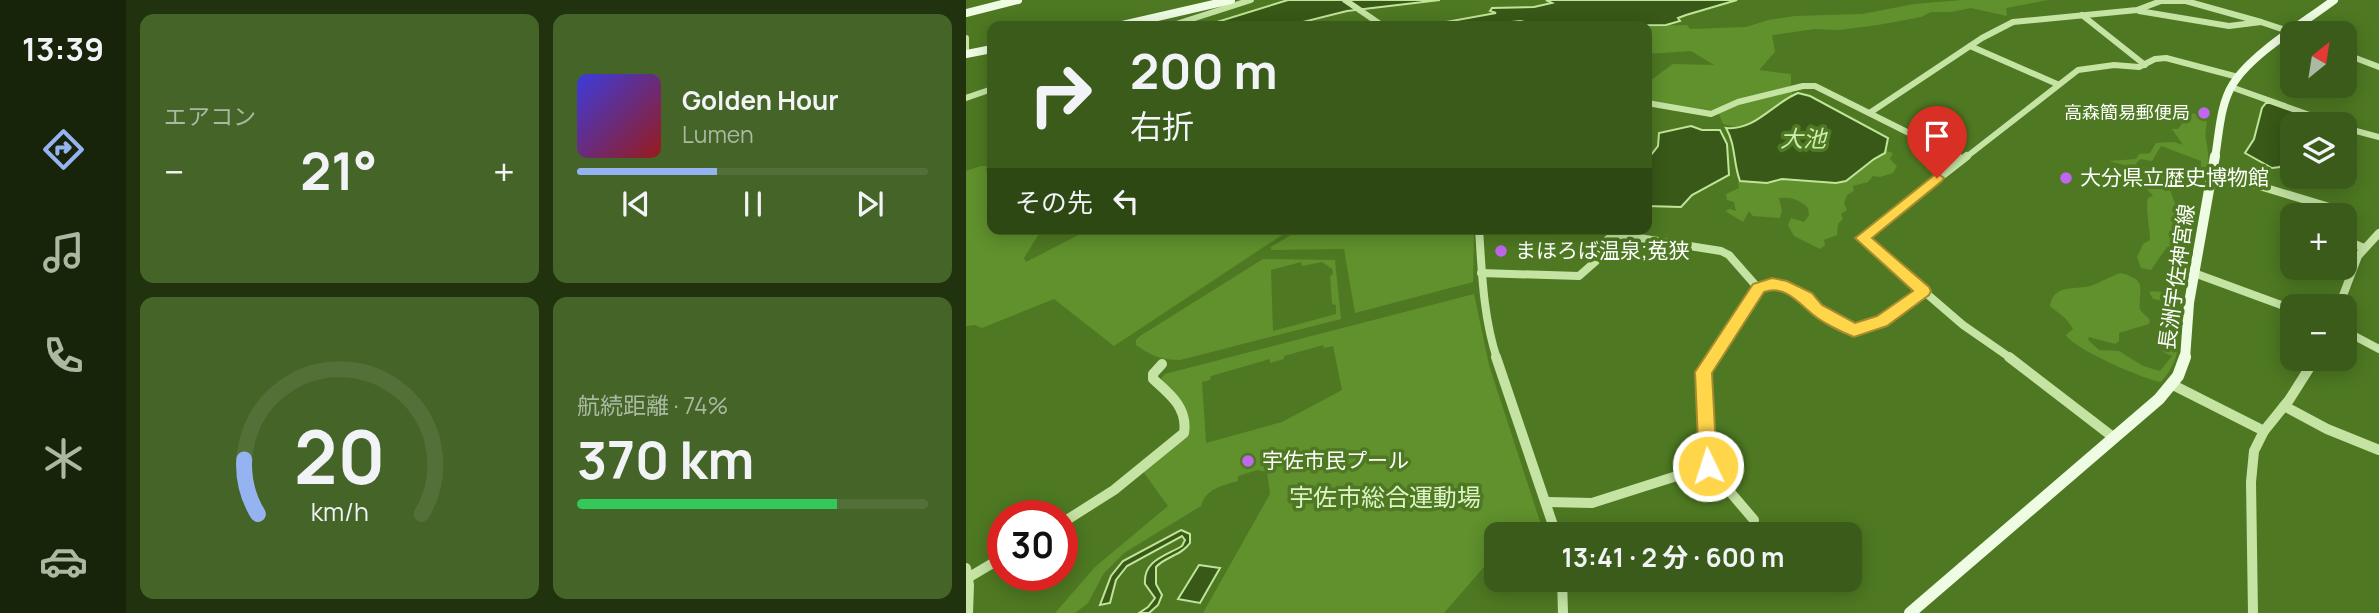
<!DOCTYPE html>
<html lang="ja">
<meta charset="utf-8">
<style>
body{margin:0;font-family:Manrope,"Noto Sans JP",sans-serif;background:#456427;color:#f1f3f6;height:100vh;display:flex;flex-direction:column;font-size:26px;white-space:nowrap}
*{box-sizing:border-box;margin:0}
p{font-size:23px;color:#abb9a2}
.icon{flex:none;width:38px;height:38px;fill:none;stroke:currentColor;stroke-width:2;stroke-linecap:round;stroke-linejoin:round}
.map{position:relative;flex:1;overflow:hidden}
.side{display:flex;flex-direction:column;gap:14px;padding:14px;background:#20320e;width:840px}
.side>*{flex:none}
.guide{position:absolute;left:21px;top:21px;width:665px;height:214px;border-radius:14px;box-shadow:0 4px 18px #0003;background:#3a5b1a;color:#f1f3f6;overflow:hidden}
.needle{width:46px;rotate:30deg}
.buttons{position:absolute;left:1314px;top:21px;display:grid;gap:14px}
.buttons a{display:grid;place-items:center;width:77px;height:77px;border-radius:14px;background:#3a5b1a;box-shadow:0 4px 18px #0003;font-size:35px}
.speed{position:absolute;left:21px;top:500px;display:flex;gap:14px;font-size:35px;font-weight:700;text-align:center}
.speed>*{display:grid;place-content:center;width:91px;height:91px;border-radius:50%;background:#3a5b1a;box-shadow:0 4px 18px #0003;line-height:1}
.speed .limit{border:10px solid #d22;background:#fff;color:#111}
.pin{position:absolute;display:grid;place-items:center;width:60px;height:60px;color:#fff;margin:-72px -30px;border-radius:50% 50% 50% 0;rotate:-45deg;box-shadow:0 0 7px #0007}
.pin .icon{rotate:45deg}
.me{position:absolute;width:77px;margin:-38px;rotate:356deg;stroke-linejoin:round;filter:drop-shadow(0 0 5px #0008)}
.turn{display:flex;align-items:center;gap:24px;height:147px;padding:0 28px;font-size:32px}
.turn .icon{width:91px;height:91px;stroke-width:2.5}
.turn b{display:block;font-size:49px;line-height:60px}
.then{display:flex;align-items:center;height:66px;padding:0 28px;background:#0003;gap:14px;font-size:26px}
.big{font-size:52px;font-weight:700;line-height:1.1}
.side .card{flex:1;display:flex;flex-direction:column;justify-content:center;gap:10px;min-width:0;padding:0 24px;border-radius:14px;background:#456427}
.side .dial{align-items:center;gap:0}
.dial svg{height:182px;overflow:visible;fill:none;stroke:#547039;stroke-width:7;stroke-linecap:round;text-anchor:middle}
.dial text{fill:#f1f3f6;stroke:none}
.song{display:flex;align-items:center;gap:21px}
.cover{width:84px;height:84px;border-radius:10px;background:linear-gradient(135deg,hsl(240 70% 55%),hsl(0 70% 35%))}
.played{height:7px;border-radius:4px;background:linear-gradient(90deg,#95b2f1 40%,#547039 40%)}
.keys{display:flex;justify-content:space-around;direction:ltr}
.heat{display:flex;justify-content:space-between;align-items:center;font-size:38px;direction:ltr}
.charge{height:10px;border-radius:5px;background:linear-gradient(90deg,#34c759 74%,#547039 0)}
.side .tiles{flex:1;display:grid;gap:14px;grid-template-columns:repeat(2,1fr)}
.trip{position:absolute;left:518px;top:522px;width:378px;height:70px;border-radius:14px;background:#3a5b1a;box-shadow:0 4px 18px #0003;font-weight:700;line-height:70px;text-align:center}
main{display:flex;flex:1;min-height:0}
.dock{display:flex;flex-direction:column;width:126px;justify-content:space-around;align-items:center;background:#17240a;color:#abb9a2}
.dock .icon{width:49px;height:49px}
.dock .current{color:#95b2f1}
.dock b{font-size:32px;color:#f1f3f6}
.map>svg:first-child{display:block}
.green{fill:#60912d;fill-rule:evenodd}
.water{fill:#385917;stroke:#c1e598;stroke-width:2}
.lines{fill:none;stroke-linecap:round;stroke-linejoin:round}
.minor-far2{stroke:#c5e4a4;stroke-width:6}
.minor-far1{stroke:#c5e4a4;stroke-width:8}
.minor{stroke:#c5e4a4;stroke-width:10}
.major-far2{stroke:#effce4;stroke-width:8}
.major-far1{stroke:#effce4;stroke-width:10}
.major{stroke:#effce4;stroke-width:12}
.route{fill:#ffd54a;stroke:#a68a30;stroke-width:2}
.poi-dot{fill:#bf67ef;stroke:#4e7922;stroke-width:2.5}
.labels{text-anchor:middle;stroke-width:7;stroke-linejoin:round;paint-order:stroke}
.far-poi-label{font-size:18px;fill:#fff;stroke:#4e7922;text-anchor:end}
.poi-label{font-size:21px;fill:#fff;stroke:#4e7922;text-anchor:start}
.street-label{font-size:21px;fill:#fff;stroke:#4e7922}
.water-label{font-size:23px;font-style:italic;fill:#cfecaf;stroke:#4e7922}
.near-park-label{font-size:24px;fill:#def4c7;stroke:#4e7922}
</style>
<main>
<nav class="dock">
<b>13:39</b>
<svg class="icon current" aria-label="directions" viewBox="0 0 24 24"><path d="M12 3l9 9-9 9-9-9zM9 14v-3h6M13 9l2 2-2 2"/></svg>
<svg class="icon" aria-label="music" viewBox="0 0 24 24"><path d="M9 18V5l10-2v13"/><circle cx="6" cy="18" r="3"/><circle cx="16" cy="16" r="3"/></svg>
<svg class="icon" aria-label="phone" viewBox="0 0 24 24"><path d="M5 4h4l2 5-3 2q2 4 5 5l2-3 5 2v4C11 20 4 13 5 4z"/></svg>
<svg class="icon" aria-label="climate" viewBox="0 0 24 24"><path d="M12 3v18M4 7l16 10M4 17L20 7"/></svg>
<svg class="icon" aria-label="car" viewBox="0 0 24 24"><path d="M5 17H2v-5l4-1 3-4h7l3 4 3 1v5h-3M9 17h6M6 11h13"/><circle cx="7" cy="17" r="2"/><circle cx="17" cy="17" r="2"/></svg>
</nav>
<section class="side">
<div class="tiles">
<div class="card"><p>エアコン</p>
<div class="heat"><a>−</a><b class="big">21°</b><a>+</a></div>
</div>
<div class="card">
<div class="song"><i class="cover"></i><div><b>Golden Hour</b><p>Lumen</p></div></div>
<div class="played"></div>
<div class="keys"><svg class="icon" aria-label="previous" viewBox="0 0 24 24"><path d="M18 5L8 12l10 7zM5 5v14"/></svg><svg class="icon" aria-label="pause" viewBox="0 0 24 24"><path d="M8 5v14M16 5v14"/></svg><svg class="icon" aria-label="next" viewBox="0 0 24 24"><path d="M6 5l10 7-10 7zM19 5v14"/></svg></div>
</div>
<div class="card dial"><svg viewBox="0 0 100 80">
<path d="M14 69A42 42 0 1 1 86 69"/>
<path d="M14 69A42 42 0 0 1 8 45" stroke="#95b2f1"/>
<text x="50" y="56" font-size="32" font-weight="700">20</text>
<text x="50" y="72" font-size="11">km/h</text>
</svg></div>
<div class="card"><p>航続距離 · 74%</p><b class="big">370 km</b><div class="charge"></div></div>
</div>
</section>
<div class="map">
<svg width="1413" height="613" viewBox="0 0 1413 613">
<rect width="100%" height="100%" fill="#4e7922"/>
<!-- green -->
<g class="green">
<polygon points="996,0 1082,0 1040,8 1041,16 1005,8 985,12 965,12 955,17 912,25 873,30 849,29 806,35 809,52 793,70 825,74 825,85 817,89 826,92 826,100 777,129 757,124 751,109 740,112 681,101 681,83 707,64 748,65 725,51 681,54 681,26 676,26 721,25 724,29 780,27 802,20 829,16 896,14 948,4"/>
<path d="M1222,112C1251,119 1237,122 1240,140C1242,150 1243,159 1242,170L1235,168V161L1195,146L1186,161L1174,159L1170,164L1220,185L1217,187L1173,169L1143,161L1170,159L1173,154L1184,153L1190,143L1208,142L1217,145L1206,129H1212L1216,124L1212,116Z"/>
<path d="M918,150L927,153L924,159L931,166L927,173L914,177L907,176L902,182L887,186L888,191L881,195L878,203L881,210L875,214L877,219L872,224L871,235L858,240L859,245L854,249L828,236L822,225L825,218L838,222L843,215L842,208C833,199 825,197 813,198L816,211L814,218L787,216L783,211L777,222L759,211L764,209L770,211L768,202L761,200L760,194L773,188L772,182L780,177Z"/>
<polygon points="15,166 21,166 20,172 26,174 26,229 76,229 58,258 60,262 124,229 325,229 148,346 88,299 16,328 9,325 0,326 0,171"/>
<path d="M1188,182L1203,187L1208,201L1226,223L1224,238L1201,247L1185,270L1175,268L1171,257L1177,244L1184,240C1184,227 1179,209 1182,198L1187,196L1180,188Z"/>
<polygon points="335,229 508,229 507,282 389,313 378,249 305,250 305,247"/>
<path d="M297,259L369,260L375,319L214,360C196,360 185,356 170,345V340L174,336ZM335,262L336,266L356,262L366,269L367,274L364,276L366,304L370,305V314L307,331L305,270Z"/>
<path d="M1155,273C1183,281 1172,288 1174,310L1184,320L1183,324L1153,333V341L1149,344L1123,337L1122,340L1133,350L1153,351L1177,366L1194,371L1206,356L1197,352L1201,339L1208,335L1210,329L1204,302L1187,299L1183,292C1192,289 1206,295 1214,299L1215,304C1209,337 1220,354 1195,382C1179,380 1106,348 1100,335L1107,329L1100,319L1084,306C1087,284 1108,290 1124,286C1134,283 1144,276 1155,273Z"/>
<path d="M508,294L523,365L578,534H530V558L524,560L478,613H237L304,494L301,472L291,470L272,476V481C257,485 239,489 235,506L158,553L138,573L122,603L109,613H89L129,567L202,506L176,470L220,432L194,380L199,374ZM357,345L358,348L367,346L376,390L316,422L240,443L236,382L244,380L245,376L304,359V363L318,359V356Z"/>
</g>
<!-- water -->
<g class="water">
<polygon points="322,0 474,0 381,11 321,26 238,26"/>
<polygon points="580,0 771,0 720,15 712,18 714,21 700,25 576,26 554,21 511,26 458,26 530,13 524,11 526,8 568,7 586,3"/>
<path d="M832,93L844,96L922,138L919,153L908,159L880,181L870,183L816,179L801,183L774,181C767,163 770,145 760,128C789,131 807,103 832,93Z"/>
<polygon points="1300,103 1306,103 1365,124 1326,124 1326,154 1319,158 1314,167 1306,168 1279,153 1288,139 1296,108"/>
<polygon points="725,126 736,130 754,130 761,144 763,175 726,195 715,207 681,206 681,160 692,146 693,133"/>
<path d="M215,530L224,534V543C215,556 200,556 190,567V584L196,595L192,605L183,613H173L182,607L189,598L179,584C177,560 200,556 216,546L219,540L216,536L161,566L150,580L144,603L134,605L145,576L157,561Z"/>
<polygon points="233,565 254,568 234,603 212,599"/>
</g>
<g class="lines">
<!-- minor-far2 -->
<g class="minor-far2">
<polyline points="379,0 417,26"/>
<polyline points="1173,11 1263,26 1295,22 1328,33"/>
<polyline points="1116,15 1179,65"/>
<polyline points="204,26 285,0"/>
<polyline points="0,38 0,54"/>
<polyline points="1004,46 1091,84"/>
<polyline points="1379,54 1413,67"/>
<polyline points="1265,87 1369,124"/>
<polyline points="0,98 26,89"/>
<polyline points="681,103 745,114 772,102 837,86 849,86 993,158"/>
<polyline points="905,112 1016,38 1047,22 1171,10 1195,1 1220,1 1295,22"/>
<polyline points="1379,128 1413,137"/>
<polyline points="999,158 1112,70 1148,65 1173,67 1189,59 1200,58 1272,77"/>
</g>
<!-- minor-far1 -->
<g class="minor-far1">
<polyline points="990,156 995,159"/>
<polyline points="1001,156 896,238 997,325 1046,359"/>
<polyline points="1247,172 1370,209 1368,215"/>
<path d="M513,229C516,273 517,316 531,359"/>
<polyline points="1379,240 1398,248"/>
<polyline points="515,273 613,276 630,261 642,239 654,235 755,251 763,255 792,288"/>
<polyline points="1228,273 1326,309"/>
<polyline points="1373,306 1392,256 1413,233"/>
<polyline points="1379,331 1413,349"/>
<polyline points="748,359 792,288 806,284 816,285 841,297 850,309 890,330 903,323 915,321 957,291"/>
</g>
<!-- minor -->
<g class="minor">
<polyline points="530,357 590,534"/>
<polyline points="749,357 736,377 742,466 788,520"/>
<polyline points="1043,357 1147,437"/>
<polyline points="1207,385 1298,431"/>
<polyline points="1318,406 1361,429 1413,450"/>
<polyline points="582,502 626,503 742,466"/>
<path d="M96,523L148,490L218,433C222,408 204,394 187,379V374L196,364"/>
<polyline points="0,568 3,585 2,613"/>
<polyline points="0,579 37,557"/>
<polyline points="596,579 597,613"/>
<polyline points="1287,613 1285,482 1288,451 1298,431 1323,400 1349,359"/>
</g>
<!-- major-far2 -->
<g class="major-far2">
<polyline points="0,13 52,0"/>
<polyline points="152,26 265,0"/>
<polyline points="0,54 26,49"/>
<path d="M1249,158C1253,135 1254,104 1267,84C1285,54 1339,22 1368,0"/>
</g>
<!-- major-far1 -->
<polyline class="major-far1" points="1219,359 1223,303 1249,156"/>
<!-- major -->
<polyline class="major" points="944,613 1193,399 1212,376 1219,357"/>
</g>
<!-- route -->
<path class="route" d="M971,173L978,178L976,181L906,238L963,287L965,291L963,295L921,326L888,337C875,332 855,322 845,313C831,301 818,285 798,292L746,373L751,466L749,472L742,475L735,472L733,466L729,372L787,284L806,278L821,281L846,293L856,305L889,323L911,316L947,291L889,238Z"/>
<!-- markers -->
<g class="poi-dot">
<circle cx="1238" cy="113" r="7"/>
<circle cx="1100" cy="178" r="7"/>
<circle cx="535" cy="251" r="7"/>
<circle cx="282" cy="461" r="7"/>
</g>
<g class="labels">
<!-- far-poi labels -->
<g class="far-poi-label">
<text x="1224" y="119">高森簡易郵便局</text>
</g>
<!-- poi labels -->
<g class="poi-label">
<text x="1114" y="185">大分県立歴史博物館</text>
<text x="549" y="258">まほろば温泉;菟狭</text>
<text x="296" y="468">宇佐市民プール</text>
</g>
<!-- street labels -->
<g class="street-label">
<text transform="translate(1211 277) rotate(-82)" y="7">長洲宇佐神宮線</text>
</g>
<!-- water labels -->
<g class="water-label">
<text x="837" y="147">大池</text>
</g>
<!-- near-park labels -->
<g class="near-park-label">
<text x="419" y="506">宇佐市総合運動場</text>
</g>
</g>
</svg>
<div class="buttons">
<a><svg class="needle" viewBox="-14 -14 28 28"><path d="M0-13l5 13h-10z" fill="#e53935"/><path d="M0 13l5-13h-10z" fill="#abb9a2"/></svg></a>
<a><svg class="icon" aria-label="layers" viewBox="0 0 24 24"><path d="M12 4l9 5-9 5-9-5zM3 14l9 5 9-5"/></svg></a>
<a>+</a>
<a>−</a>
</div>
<div class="speed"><div class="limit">30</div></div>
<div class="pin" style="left:971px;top:178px;background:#d93025"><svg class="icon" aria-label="arrive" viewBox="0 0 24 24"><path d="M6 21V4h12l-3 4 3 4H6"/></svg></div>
<svg class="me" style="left:742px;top:466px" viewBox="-20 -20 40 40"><circle r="17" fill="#ffd54a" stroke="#fff" stroke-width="3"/><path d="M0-11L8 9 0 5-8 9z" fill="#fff"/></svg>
<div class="trip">13:41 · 2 分 · 600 m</div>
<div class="guide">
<div class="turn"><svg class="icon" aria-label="right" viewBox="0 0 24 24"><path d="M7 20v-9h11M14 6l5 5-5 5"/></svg><div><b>200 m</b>右折</div></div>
<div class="then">その先<svg class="icon" aria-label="left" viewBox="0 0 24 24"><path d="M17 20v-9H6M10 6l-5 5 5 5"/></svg></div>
</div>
</div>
</main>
